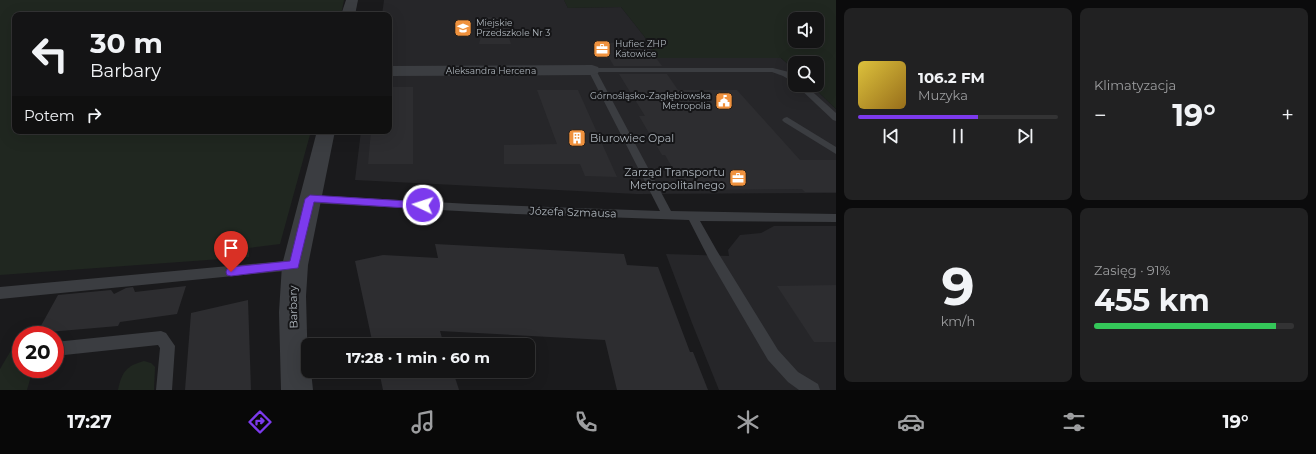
<!DOCTYPE html>
<html lang="pl">
<meta charset="utf-8">
<style>
body{margin:0;font-family:Montserrat,sans-serif;background:#212122;color:#f1f3f6;height:100vh;display:flex;flex-direction:column;font-size:15px;white-space:nowrap}
*{box-sizing:border-box;margin:0}
p{font-size:13px;color:#9d9ea0}
.icon{flex:none;width:22px;height:22px;fill:none;stroke:currentColor;stroke-width:2;stroke-linecap:round;stroke-linejoin:round}
.map{position:relative;flex:1;overflow:hidden}
.details{display:flex;flex-direction:column;gap:8px;padding:8px;background:#0b0b0c;width:480px}
.details>*{flex:none}
.hud{position:absolute;left:12px;top:12px;width:380px;height:122px;border-radius:8px;box-shadow:0 4px 16px #0002,0 0 0 1px #333334;background:#141415;color:#f1f3f6;overflow:hidden}
.controls{position:absolute;left:788px;top:12px;display:grid;gap:8px}
.controls a{display:grid;place-items:center;width:36px;height:36px;border-radius:8px;background:#141415;box-shadow:0 4px 16px #0002,0 0 0 1px #333334;font-size:20px}
.speed{position:absolute;left:12px;top:326px;display:flex;gap:8px;font-size:20px;font-weight:700;text-align:center}
.speed>*{display:grid;place-content:center;width:52px;height:52px;border-radius:50%;background:#141415;box-shadow:0 4px 16px #0002,0 0 0 1px #333334;line-height:1}
.speed .limit{border:6px solid #d22;background:#fff;color:#111}
.pin{position:absolute;display:grid;place-items:center;width:34px;height:34px;color:#fff;margin:-41px -17px;border-radius:50% 50% 50% 0;rotate:-45deg;box-shadow:0 0 4px #0007}
.pin .icon{rotate:45deg}
.me{position:absolute;width:44px;margin:-22px;rotate:274deg;stroke-linejoin:round;filter:drop-shadow(0 0 3px #0008)}
.turn{display:flex;align-items:center;gap:14px;height:84px;padding:0 12px;font-size:18px}
.turn .icon{width:52px;height:52px;stroke-width:2.5}
.turn b{display:block;font-size:28px;line-height:34px}
.then{display:flex;align-items:center;height:38px;padding:0 12px;background:#0003;gap:8px;font-size:15px}
.big{font-size:30px;font-weight:700;line-height:1.1}
.details .widget{flex:1;display:flex;flex-direction:column;justify-content:center;gap:6px;min-width:0;padding:0 14px;border-radius:8px;background:#212122}
.details .dial{align-items:center;gap:0}
.dial b{font-size:52px;line-height:1}
.song{display:flex;align-items:center;gap:12px}
.cover{width:48px;height:48px;border-radius:6px;background:linear-gradient(135deg,hsl(50 70% 55%),hsl(40 70% 35%))}
.played{height:4px;border-radius:2px;background:linear-gradient(90deg,#7c3aed 60%,#333334 60%)}
.keys{display:flex;justify-content:space-around;direction:ltr}
.heat{display:flex;justify-content:space-between;align-items:center;font-size:22px;direction:ltr}
.charge{height:6px;border-radius:3px;background:linear-gradient(90deg,#34c759 91%,#333334 0)}
.details .tiles{flex:1;display:grid;gap:8px;grid-template-columns:repeat(2,1fr)}
.trip{position:absolute;left:301px;top:338px;width:234px;height:40px;border-radius:8px;background:#141415;box-shadow:0 4px 16px #0002,0 0 0 1px #333334;font-weight:700;line-height:40px;text-align:center}
.menu{display:flex;height:64px;justify-content:space-around;align-items:center;background:#080808;color:#9d9ea0}
.menu .icon{width:28px;height:28px}
.menu .selected{color:#7c3aed}
.menu b{font-size:18px;color:#f1f3f6}
main{display:flex;flex:1;min-height:0}
.map>svg:first-child{display:block}
.built{fill:#262629}
.green{fill:#202720;fill-rule:evenodd}
.building{fill:#2d2d30}
.lines{fill:none;stroke-linecap:round;stroke-linejoin:round}
.lane{fill:#3b3d41;fill-rule:evenodd}
.street{fill:#3b3d41;fill-rule:evenodd}
.route{fill:#7c3aed;stroke:#51269a}
.labels{text-anchor:middle;stroke-width:4;stroke-linejoin:round;paint-order:stroke}
.far-poi-label{font-size:9px;fill:#adb4bb;stroke:#151517;text-anchor:start}
.far-street-label{font-size:9px;fill:#adb4bb;stroke:#151517}
.poi-label{font-size:11px;fill:#adb4bb;stroke:#151517;text-anchor:start}
.street-label{font-size:11px;fill:#adb4bb;stroke:#151517}
</style>
<main>
<div class="map">
<svg width="836" height="390" viewBox="0 0 836 390">
<rect width="100%" height="100%" fill="#1a1a1c"/>
<!-- built -->
<g class="built">
<polygon points="384,0 564,0 568,8 621,7 644,36 656,56 630,58 781,58 795,70 795,85 811,85 836,109 836,193 637,194 355,180 361,131 389,131 389,15 382,15"/>
<polygon points="774,226 836,226 836,390 719,390 692,323 666,254 729,256 728,250 740,235 761,233"/>
</g>
<!-- green -->
<g class="green">
<polygon points="0,0 344,0 341,15 15,15 15,131 311,131 280,244 249,248 249,257 0,275"/>
<path d="M564,0H836V109L811,85H817V63H795V70L781,58H630L628,56H656L644,36L621,7L568,8ZM795,19H817V41H795Z"/>
<polygon points="13,347 21,351 21,369 33,369 27,390 0,390 0,369"/>
<path d="M144,361L151,363L155,367L154,390H116H118C122,372 126,366 144,361Z"/>
</g>
<!-- building -->
<g class="building">
<polygon points="486,17 502,18 511,44 479,44"/>
<polygon points="644,42 662,66 614,66 600,43"/>
<polygon points="619,74 667,74 678,90 737,90 800,160 836,160 836,192 805,192 802,189 685,190 665,155 662,155 639,116 645,116"/>
<polygon points="389,87 413,87 413,164 368,164 371,131 389,131"/>
<polygon points="537,90 578,90 617,177 585,176 580,164 504,164 504,145 557,144"/>
<polygon points="435,244 624,254 627,265 658,267 690,352 693,352 708,390 617,390 605,340 440,331 444,345 373,345 355,261 383,255 438,258"/>
<polygon points="836,285 836,342 814,342 777,286"/>
<polygon points="186,286 177,314 120,322 118,326 37,333 58,295 111,290 114,294 126,288 133,287 135,292"/>
<polygon points="248,300 251,390 185,390 191,313"/>
<polygon points="379,371 453,371 459,390 383,390"/>
</g>
<g class="lines">
<!-- lane -->
<g class="lane">
<polygon points="589,68 773,68 789,72 795,77 795,83 783,76 772,72 597,72 671,211 836,214 836,222 700,221 717,251 778,350 798,372 818,384 820,390 799,390 788,382 768,360 709,259 689,220 516,214 310,203 306,202 304,199 306,196 330,196 470,204 660,211 588,70"/>
<polygon points="796,85 805,85 836,113 836,121 833,120"/>
<polygon points="787,117 836,147 836,154 784,122 782,120 784,118"/>
<polygon points="295,260 299,261 301,265 299,269 295,270 0,299 0,287"/>
<polygon points="161,331 166,333 175,346 172,390 156,390 160,348 158,345 55,356 55,342"/>
</g>
<!-- street -->
<g class="street">
<polygon points="346,0 358,0 355,15 341,15"/>
<polygon points="592,65 598,67 600,70 598,73 592,75 389,76 389,66"/>
<polygon points="317,131 335,131 308,265 306,296 308,371 311,371 313,390 281,390 279,312 282,265"/>
</g>
</g>
<!-- route -->
<polygon class="route" points="310,195 423,202 428,205 423,209 314,202 298,268 231,276 227,275 226,272 227,269 231,267 290,261 305,199"/>
<!-- icons -->
<defs>
<symbol id="school-square" viewBox="-11 -11 22 22"><rect x="-9" y="-9" width="18" height="18" rx="4" fill="#f0923e" stroke="#151517"/><path d="M0-5L7-2L0 1L-7-2ZM-4 1L0 2.5L4 1V4Q0 6-4 4Z" fill="#fff"/></symbol>
<symbol id="office-square" viewBox="-11 -11 22 22"><rect x="-9" y="-9" width="18" height="18" rx="4" fill="#f0923e" stroke="#151517"/><path d="M-6-3h4V-5.5h4V-3h4V5H-6ZM-1-4.5V-3h2v-1.5ZM-6 0V1H6V0Z" fill="#fff"/></symbol>
<symbol id="civic-square" viewBox="-11 -11 22 22"><rect x="-9" y="-9" width="18" height="18" rx="4" fill="#f0923e" stroke="#151517"/><path d="M-.6-6.5H3V-4.5H.6V-3L4-1V1h2V6H-6V1h2V-1L-.6-3ZM-1.2 2.5V6h2.4V2.5Z" fill="#fff"/></symbol>
<symbol id="building-square" viewBox="-11 -11 22 22"><rect x="-9" y="-9" width="18" height="18" rx="4" fill="#f0923e" stroke="#151517"/><path d="M-4-6H4V6H1V3H-1V6H-4ZM-2.5-4.3h1.7v1.8h-1.7ZM.8-4.3h1.7v1.8H.8ZM-2.5-1h1.7V.8h-1.7ZM.8-1h1.7V.8H.8Z" fill="#fff"/></symbol>
</defs>
<g fill-rule="evenodd">
<use href="#school-square" x="453" y="18" width="20" height="20"/>
<use href="#office-square" x="592" y="39" width="20" height="20"/>
<use href="#civic-square" x="714" y="91" width="20" height="20"/>
<use href="#building-square" x="567" y="128" width="20" height="20"/>
<use href="#office-square" x="728" y="168" width="20" height="20"/>
</g>
<g class="labels">
<!-- far-poi labels -->
<g class="far-poi-label">
<text x="476" y="26">Miejskie<tspan x="476" dy="10">Przedszkole Nr 3</tspan></text>
<text x="615" y="47">Hufiec ZHP<tspan x="615" dy="10">Katowice</tspan></text>
<text x="711" y="99" text-anchor="end">Górnośląsko-Zagłębiowska<tspan x="711" dy="10">Metropolia</tspan></text>
</g>
<!-- far-street labels -->
<g class="far-street-label">
<text x="491" y="74">Aleksandra Hercena</text>
</g>
<!-- poi labels -->
<g class="poi-label">
<text x="590" y="142">Biurowiec Opal</text>
<text x="725" y="176" text-anchor="end">Zarząd Transportu<tspan x="725" dy="13">Metropolitalnego</tspan></text>
</g>
<!-- street labels -->
<g class="street-label">
<text transform="translate(573 212) rotate(2)" y="4">Józefa Szmausa</text>
<text transform="translate(293 307) rotate(-91)" y="4">Barbary</text>
</g>
</g>
</svg>
<div class="controls">
<a><svg class="icon" aria-label="sound" viewBox="0 0 24 24"><path d="M4 9h4l5-4v14l-5-4H4zM17 9q2 3 0 6"/></svg></a>
<a><svg class="icon" aria-label="search" viewBox="0 0 24 24"><circle cx="10" cy="10" r="6"/><path d="M15 15l6 6"/></svg></a>
</div>
<div class="speed"><div class="limit">20</div></div>
<div class="pin" style="left:231px;top:272px;background:#d93025"><svg class="icon" aria-label="arrive" viewBox="0 0 24 24"><path d="M6 21V4h12l-3 4 3 4H6"/></svg></div>
<svg class="me" style="left:423px;top:205px" viewBox="-20 -20 40 40"><circle r="17" fill="#7c3aed" stroke="#fff" stroke-width="3"/><path d="M0-11L8 9 0 5-8 9z" fill="#fff"/></svg>
<div class="trip">17:28 · 1 min · 60 m</div>
<div class="hud">
<div class="turn"><svg class="icon" aria-label="left" viewBox="0 0 24 24"><path d="M17 20v-9H6M10 6l-5 5 5 5"/></svg><div><b>30 m</b>Barbary</div></div>
<div class="then">Potem<svg class="icon" aria-label="right" viewBox="0 0 24 24"><path d="M7 20v-9h11M14 6l5 5-5 5"/></svg></div>
</div>
</div>
<section class="details">
<div class="tiles">
<div class="widget">
<div class="song"><i class="cover"></i><div><b>106.2 FM</b><p>Muzyka</p></div></div>
<div class="played"></div>
<div class="keys"><svg class="icon" aria-label="previous" viewBox="0 0 24 24"><path d="M18 5L8 12l10 7zM5 5v14"/></svg><svg class="icon" aria-label="pause" viewBox="0 0 24 24"><path d="M8 5v14M16 5v14"/></svg><svg class="icon" aria-label="next" viewBox="0 0 24 24"><path d="M6 5l10 7-10 7zM19 5v14"/></svg></div>
</div>
<div class="widget"><p>Klimatyzacja</p>
<div class="heat"><a>−</a><b class="big">19°</b><a>+</a></div>
</div>
<div class="widget dial"><b>9</b><p>km/h</p></div>
<div class="widget"><p>Zasięg · 91%</p><b class="big">455 km</b><div class="charge"></div></div>
</div>
</section>
</main>
<nav class="menu">
<b>17:27</b>
<svg class="icon selected" aria-label="directions" viewBox="0 0 24 24"><path d="M12 3l9 9-9 9-9-9zM9 14v-3h6M13 9l2 2-2 2"/></svg>
<svg class="icon" aria-label="music" viewBox="0 0 24 24"><path d="M9 18V5l10-2v13"/><circle cx="6" cy="18" r="3"/><circle cx="16" cy="16" r="3"/></svg>
<svg class="icon" aria-label="phone" viewBox="0 0 24 24"><path d="M5 4h4l2 5-3 2q2 4 5 5l2-3 5 2v4C11 20 4 13 5 4z"/></svg>
<svg class="icon" aria-label="climate" viewBox="0 0 24 24"><path d="M12 3v18M4 7l16 10M4 17L20 7"/></svg>
<svg class="icon" aria-label="car" viewBox="0 0 24 24"><path d="M5 17H2v-5l4-1 3-4h7l3 4 3 1v5h-3M9 17h6M6 11h13"/><circle cx="7" cy="17" r="2"/><circle cx="17" cy="17" r="2"/></svg>
<svg class="icon" aria-label="filters" viewBox="0 0 24 24"><path d="M4 7h16M4 17h16"/><circle cx="9" cy="7" r="2"/><circle cx="15" cy="17" r="2"/></svg>
<b>19°</b>
</nav>
